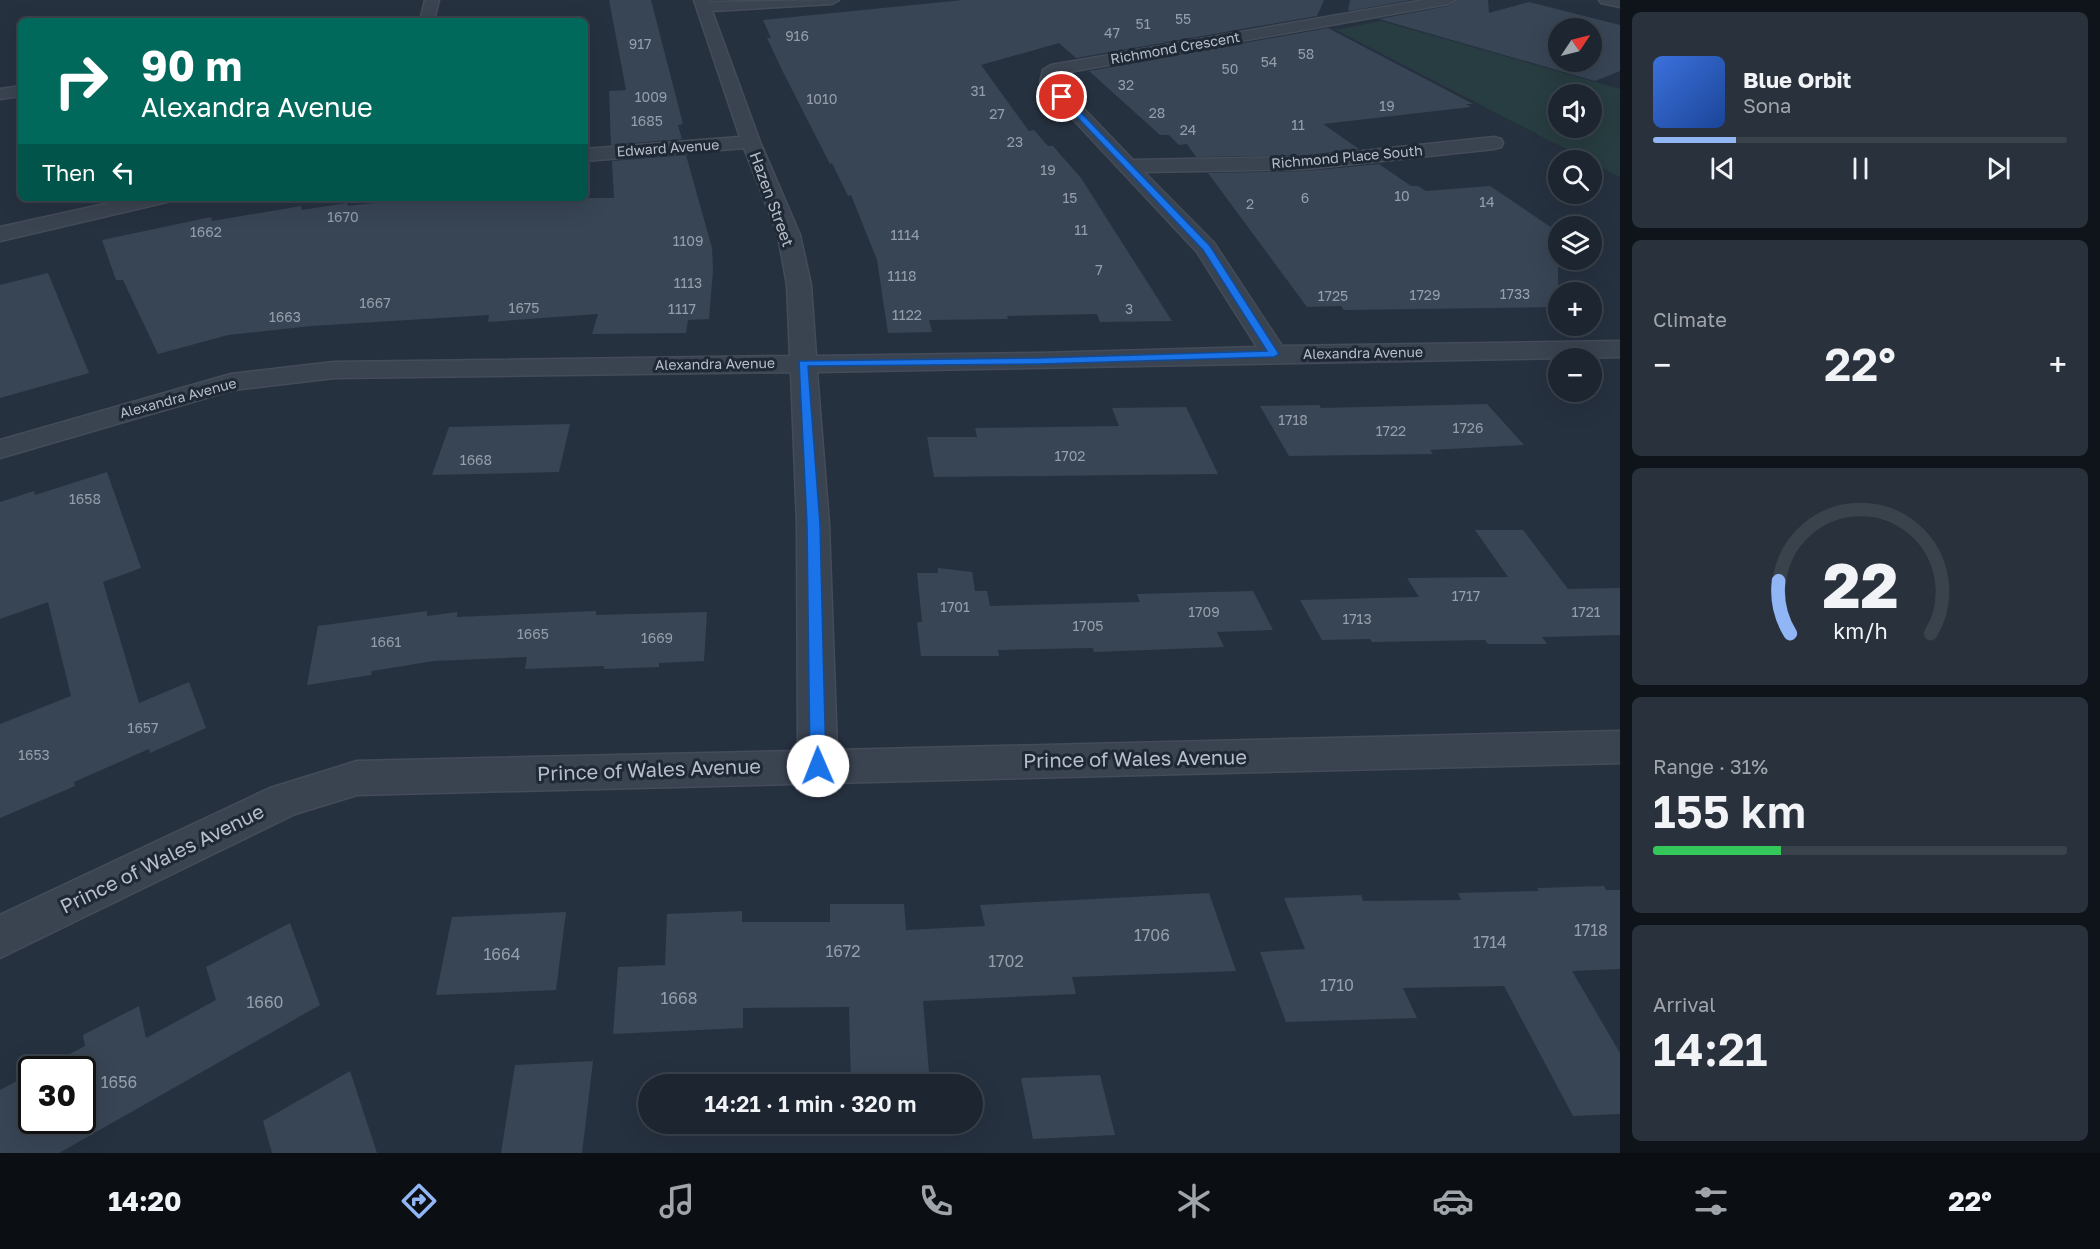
<!DOCTYPE html>
<meta charset="utf-8">
<style>
body{margin:0;font-family:"Golos Text",sans-serif;background:#29313c;color:#f1f3f6;height:100vh;display:flex;flex-direction:column;font-size:22px;white-space:nowrap}
*{box-sizing:border-box;margin:0}
p{font-size:20px;color:#a0a5ab}
.icon{flex:none;width:33px;height:33px;fill:none;stroke:currentColor;stroke-width:2;stroke-linecap:round;stroke-linejoin:round}
.map{position:relative;flex:1;overflow:hidden}
.panel{display:flex;flex-direction:column;gap:12px;padding:12px;background:#0f141a;width:480px}
.panel>*{flex:none}
.banner{position:absolute;left:18px;top:18px;width:570px;height:183px;border-radius:9px;box-shadow:0 6px 24px #0002,0 0 0 2px #3a424c;background:#00695c;color:#fff;overflow:hidden}
.needle{width:39px;rotate:55deg}
.tools{position:absolute;left:1548px;top:18px;display:grid;gap:12px}
.tools a{display:grid;place-items:center;width:54px;height:54px;border-radius:50%;background:#1c2530;box-shadow:0 6px 24px #0002,0 0 0 2px #3a424c;font-size:30px}
.speed{position:absolute;left:18px;top:1056px;display:flex;gap:12px;font-size:30px;font-weight:700;text-align:center}
.speed>*{display:grid;place-content:center;width:78px;height:78px;border-radius:50%;background:#1c2530;box-shadow:0 6px 24px #0002,0 0 0 2px #3a424c;line-height:1}
.speed .limit{border:3px solid #111;border-radius:9px;background:#fff;color:#111}
.pin{position:absolute;display:grid;place-items:center;width:51px;height:51px;color:#fff;margin:-26px;border:3px solid #fff;border-radius:50%;box-shadow:0 2px 6px #0007}
.me{position:absolute;width:66px;margin:-33px;rotate:359deg;stroke-linejoin:round;filter:drop-shadow(0 0 4px #0008)}
.turn{display:flex;align-items:center;gap:21px;height:126px;padding:0 24px;font-size:27px}
.turn .icon{width:78px;height:78px;stroke-width:2.5}
.turn b{display:block;font-size:42px;line-height:51px}
.then{display:flex;align-items:center;height:57px;padding:0 24px;background:#0003;gap:12px;font-size:22px}
.big{font-size:45px;font-weight:600;line-height:1.1}
.panel .widget{flex:1;display:flex;flex-direction:column;justify-content:center;gap:9px;min-width:0;padding:0 21px;border-radius:9px;background:#29313c}
.panel .dial{align-items:center;gap:0}
.dial svg{height:156px;overflow:visible;fill:none;stroke:#3a424c;stroke-width:7;stroke-linecap:round;text-anchor:middle}
.dial text{fill:#f1f3f6;stroke:none}
.song{display:flex;align-items:center;gap:18px}
.cover{width:72px;height:72px;border-radius:9px;background:linear-gradient(135deg,hsl(220 70% 55%),hsl(220 70% 35%))}
.played{height:6px;border-radius:3px;background:linear-gradient(90deg,#91b6f5 20%,#3a424c 20%)}
.keys{display:flex;justify-content:space-around;direction:ltr}
.heat{display:flex;justify-content:space-between;align-items:center;font-size:33px;direction:ltr}
.charge{height:9px;border-radius:4px;background:linear-gradient(90deg,#34c759 31%,#3a424c 0)}
.trip{position:absolute;left:638px;top:1074px;width:345px;height:60px;border-radius:30px;background:#1c2530;box-shadow:0 6px 24px #0002,0 0 0 2px #3a424c;font-weight:600;line-height:60px;text-align:center}
.menu{display:flex;height:96px;justify-content:space-around;align-items:center;background:#0b0f13;color:#a0a5ab}
.menu .icon{width:42px;height:42px}
.menu .on{color:#91b6f5}
.menu b{font-size:27px;color:#f1f3f6}
main{display:flex;flex:1;min-height:0}
.map>svg:first-child{display:block}
.green{fill:#283d41;fill-rule:evenodd}
.building{fill:#384555;fill-rule:evenodd}
.lines{fill:none;stroke-linecap:round;stroke-linejoin:round}
.minor-casing{stroke:#444c59;stroke-width:3}
.minor{fill:#3a4350;fill-rule:evenodd}
.route{fill:#1a73e8;stroke:#114b97;stroke-width:1.5}
.labels{text-anchor:middle;stroke-width:6;stroke-linejoin:round;paint-order:stroke}
.number-label{font-size:14px;fill:#959eab}
.far-street-label{font-size:14px;fill:#b7beca;stroke:#1f2835}
.street-label{font-size:16px;fill:#b7beca;stroke:#1f2835}
.near-number-label{font-size:16px;fill:#959eab}
.near-street-label{font-size:20px;fill:#b7beca;stroke:#1f2835}
</style>
<main>
<div class="map">
<svg width="1620" height="1153" viewBox="0 0 1620 1153">
<rect width="100%" height="100%" fill="#263140"/>
<!-- green -->
<path class="green" d="M1381,21L1620,89V177L1336,30ZM1558,94H1592V128H1558Z"/>
<!-- building -->
<g class="building">
<polygon points="609,0 651,0 683,124 678,125 682,139 611,145 609,91 626,90"/>
<polygon points="963,0 1324,0 1317,16 1076,58 1059,43 981,65 1029,131 1034,130 1048,146 1053,146 1081,178 1172,321 1100,322 1097,314 1007,316 1008,319 929,320 932,332 888,333 877,260 851,195 848,196 832,163 830,164 783,72 767,38 771,38 763,20"/>
<polygon points="1350,0 1411,0 1350,11 1348,10"/>
<path d="M1457,0H1488L1489,13L1529,2L1620,25V71L1595,81L1379,19L1448,6ZM1558,28H1592V62H1558Z"/>
<polygon points="1328,28 1473,104 1466,104 1471,107 1323,124 1359,149 1307,155 1196,157 1187,144 1179,145 1169,135 1160,135 1089,71"/>
<polygon points="686,155 712,248 713,270 709,319 688,320 686,333 592,334 598,314 488,322 489,315 311,326 228,335 158,354 123,280 116,280 102,240 211,217 212,221 301,206 302,210 347,203 348,206 417,198 614,198 612,161"/>
<polygon points="1379,164 1411,186 1418,186 1426,191 1490,186 1558,232 1558,307 1344,310 1341,306 1307,307 1208,173 1307,171"/>
<polygon points="48,273 89,373 0,398 0,285"/>
<polygon points="1487,404 1524,445 1430,450 1433,454 1289,456 1260,406 1319,405 1321,408"/>
<polygon points="1186,407 1218,474 934,477 927,437 977,437 975,428 1119,426 1112,408"/>
<polygon points="570,424 559,472 432,475 449,427"/>
<polygon points="107,472 141,568 103,582 139,703 189,682 206,728 150,753 149,749 74,782 75,786 0,818 0,724 71,696 48,602 0,619 0,502 34,491 35,495"/>
<polygon points="1475,530 1523,530 1568,589 1620,588 1620,635 1542,637 1547,644 1488,644 1485,640 1372,642 1370,639 1322,640 1300,600 1419,597 1407,578 1508,577"/>
<polygon points="938,568 972,572 975,591 987,591 990,606 1140,602 1137,594 1253,591 1273,630 1217,632 1224,647 1094,652 1093,648 998,650 999,656 921,656 917,622 922,622 917,573 938,573"/>
<polygon points="427,611 427,616 457,612 457,617 596,611 596,615 707,612 704,661 659,663 659,667 604,669 604,666 525,669 527,657 434,661 372,671 371,675 307,685 318,626"/>
<polygon points="1604,886 1606,890 1620,890 1620,969 1572,971 1620,1053 1620,1114 1573,1116 1504,986 1403,988 1417,1018 1286,1022 1260,952 1305,949 1284,898 1361,895 1363,901 1461,900 1458,893 1539,891 1537,888"/>
<polygon points="1209,893 1236,971 1072,977 1076,994 923,1001 930,1084 851,1084 849,1007 743,1008 743,1028 613,1034 618,967 665,965 667,914 742,911 742,922 830,922 830,904 904,904 906,930 985,926 980,905"/>
<polygon points="566,912 556,990 436,995 452,917"/>
<polygon points="290,923 320,1005 59,1153 0,1153 0,1090 32,1073 32,1120 82,1120 82,1070 39,1070 85,1046 83,1035 139,1006 146,1038 216,1000 206,967"/>
<polygon points="593,1061 582,1153 501,1153 515,1065"/>
<polygon points="350,1071 377,1153 272,1153 263,1121"/>
<polygon points="1100,1075 1115,1135 1033,1139 1021,1078"/>
</g>
<g class="lines">
<defs>
<g id="minor">
<polygon points="425,0 439,0 434,21 420,21"/>
<polygon points="694,0 708,0 709,2 839,0 832,4 712,11 760,142 800,235 811,285 816,356 1040,353 1257,347 1197,252 1042,86 1040,82 1043,70 1051,65 1424,0 1455,0 1448,4 1058,74 1057,81 1133,160 1307,157 1494,137 1501,139 1503,143 1501,147 1494,149 1307,169 1144,172 1214,243 1282,346 1620,341 1620,357 817,372 829,524 837,750 1620,731 1620,763 357,795 295,814 0,958 0,915 270,788 357,761 798,751 797,524 791,372 334,378 233,390 0,458 0,440 231,374 334,362 790,356 787,285 778,235 744,148 585,161 585,149 740,137"/>
<polygon points="1599,0 1620,0 1620,7 1601,3"/>
<polygon points="21,86 21,96 0,99 0,89"/>
<polygon points="132,198 170,198 167,202 0,241 0,227"/>
</g>
</defs>
<!-- minor casing -->
<use href="#minor" class="minor-casing"/>
<!-- minor -->
<use href="#minor" class="minor"/>
</g>
<!-- route -->
<polygon class="route" points="1059,95 1064,95 1210,246 1279,354 1274,357 1040,364 808,366 820,524 826,766 824,771 818,773 812,771 810,766 807,524 799,361 1040,358 1267,351 1203,250 1059,98"/>
<g class="labels">
<!-- number labels -->
<g class="number-label">
<text x="1183" y="24">55</text>
<text x="1143" y="29">51</text>
<text x="1112" y="38">47</text>
<text x="797" y="41">916</text>
<text x="640" y="49">917</text>
<text x="1306" y="59">58</text>
<text x="1269" y="67">54</text>
<text x="1230" y="74">50</text>
<text x="1126" y="90">32</text>
<text x="978" y="96">31</text>
<text x="651" y="102">1009</text>
<text x="822" y="104">1010</text>
<text x="1387" y="111">19</text>
<text x="1157" y="118">28</text>
<text x="997" y="119">27</text>
<text x="647" y="126">1685</text>
<text x="1298" y="130">11</text>
<text x="1188" y="135">24</text>
<text x="1015" y="147">23</text>
<text x="1048" y="175">19</text>
<text x="1402" y="201">10</text>
<text x="1070" y="203">15</text>
<text x="1305" y="203">6</text>
<text x="1487" y="207">14</text>
<text x="1250" y="209">2</text>
<text x="343" y="222">1670</text>
<text x="1081" y="235">11</text>
<text x="206" y="237">1662</text>
<text x="905" y="240">1114</text>
<text x="688" y="246">1109</text>
<text x="1099" y="275">7</text>
<text x="902" y="281">1118</text>
<text x="688" y="288">1113</text>
<text x="1515" y="299">1733</text>
<text x="1425" y="300">1729</text>
<text x="1333" y="301">1725</text>
<text x="375" y="308">1667</text>
<text x="524" y="313">1675</text>
<text x="682" y="314">1117</text>
<text x="1129" y="314">3</text>
<text x="907" y="320">1122</text>
<text x="285" y="322">1663</text>
<text x="1293" y="425">1718</text>
<text x="1468" y="433">1726</text>
<text x="1391" y="436">1722</text>
<text x="1070" y="461">1702</text>
<text x="476" y="465">1668</text>
<text x="85" y="504">1658</text>
<text x="1466" y="601">1717</text>
<text x="955" y="612">1701</text>
<text x="1204" y="617">1709</text>
<text x="1586" y="617">1721</text>
<text x="1357" y="624">1713</text>
<text x="1088" y="631">1705</text>
<text x="533" y="639">1665</text>
<text x="657" y="643">1669</text>
<text x="386" y="647">1661</text>
<text x="143" y="733">1657</text>
<text x="34" y="760">1653</text>
</g>
<!-- far-street labels -->
<g class="far-street-label">
<text transform="translate(1175 48) rotate(-10)" y="5">Richmond Crescent</text>
<text transform="translate(668 148) rotate(-4)" y="5">Edward Avenue</text>
<text transform="translate(1347 157) rotate(-5)" y="5">Richmond Place South</text>
<text transform="translate(1363 353) rotate(-1)" y="5">Alexandra Avenue</text>
<text transform="translate(715 364) rotate(-1)" y="5">Alexandra Avenue</text>
<text transform="translate(178 398) rotate(-15)" y="5">Alexandra Avenue</text>
</g>
<!-- street labels -->
<g class="street-label">
<text transform="translate(772 199) rotate(70)" y="6">Hazen Street</text>
</g>
<!-- near-number labels -->
<g class="near-number-label">
<text x="1591" y="936">1718</text>
<text x="1152" y="941">1706</text>
<text x="1490" y="948">1714</text>
<text x="843" y="957">1672</text>
<text x="502" y="960">1664</text>
<text x="1006" y="967">1702</text>
<text x="1337" y="991">1710</text>
<text x="679" y="1004">1668</text>
<text x="265" y="1008">1660</text>
<text x="119" y="1088">1656</text>
</g>
<!-- near-street labels -->
<g class="near-street-label">
<text transform="translate(1135 759) rotate(-1)" y="7">Prince of Wales Avenue</text>
<text transform="translate(649 770) rotate(-2)" y="7">Prince of Wales Avenue</text>
<text transform="translate(162 859) rotate(-26)" y="7">Prince of Wales Avenue</text>
</g>
</g>
</svg>
<div class="tools">
<a><svg class="needle" viewBox="-14 -14 28 28"><path d="M0-13l5 13h-10z" fill="#e53935"/><path d="M0 13l5-13h-10z" fill="#a0a5ab"/></svg></a>
<a><svg class="icon" aria-label="sound" viewBox="0 0 24 24"><path d="M4 9h4l5-4v14l-5-4H4zM17 9q2 3 0 6"/></svg></a>
<a><svg class="icon" aria-label="search" viewBox="0 0 24 24"><circle cx="10" cy="10" r="6"/><path d="M15 15l6 6"/></svg></a>
<a><svg class="icon" aria-label="layers" viewBox="0 0 24 24"><path d="M12 4l9 5-9 5-9-5zM3 14l9 5 9-5"/></svg></a>
<a>+</a>
<a>−</a>
</div>
<div class="speed"><div class="limit">30</div></div>
<div class="pin" style="left:1062px;top:97px;background:#d93025"><svg class="icon" aria-label="arrive" viewBox="0 0 24 24"><path d="M6 21V4h12l-3 4 3 4H6"/></svg></div>
<svg class="me" style="left:818px;top:766px" viewBox="-20 -20 40 40"><circle r="19" fill="#fff"/><path d="M0-13L10 11 0 6-10 11z" fill="#1a73e8"/></svg>
<div class="trip">14:21 · 1 min · 320 m</div>
<div class="banner">
<div class="turn"><svg class="icon" aria-label="right" viewBox="0 0 24 24"><path d="M7 20v-9h11M14 6l5 5-5 5"/></svg><div><b>90 m</b>Alexandra Avenue</div></div>
<div class="then">Then<svg class="icon" aria-label="left" viewBox="0 0 24 24"><path d="M17 20v-9H6M10 6l-5 5 5 5"/></svg></div>
</div>
</div>
<section class="panel">
<div class="widget">
<div class="song"><i class="cover"></i><div><b>Blue Orbit</b><p>Sona</p></div></div>
<div class="played"></div>
<div class="keys"><svg class="icon" aria-label="previous" viewBox="0 0 24 24"><path d="M18 5L8 12l10 7zM5 5v14"/></svg><svg class="icon" aria-label="pause" viewBox="0 0 24 24"><path d="M8 5v14M16 5v14"/></svg><svg class="icon" aria-label="next" viewBox="0 0 24 24"><path d="M6 5l10 7-10 7zM19 5v14"/></svg></div>
</div>
<div class="widget"><p>Climate</p>
<div class="heat"><a>−</a><b class="big">22°</b><a>+</a></div>
</div>
<div class="widget dial"><svg viewBox="0 0 100 80">
<path d="M14 69A42 42 0 1 1 86 69"/>
<path d="M14 69A42 42 0 0 1 8 42" stroke="#91b6f5"/>
<text x="50" y="56" font-size="32" font-weight="700">22</text>
<text x="50" y="72" font-size="11">km/h</text>
</svg></div>
<div class="widget"><p>Range · 31%</p><b class="big">155 km</b><div class="charge"></div></div>
<div class="widget"><p>Arrival</p><b class="big">14:21</b></div>
</section>
</main>
<nav class="menu">
<b>14:20</b>
<svg class="icon on" aria-label="directions" viewBox="0 0 24 24"><path d="M12 3l9 9-9 9-9-9zM9 14v-3h6M13 9l2 2-2 2"/></svg>
<svg class="icon" aria-label="music" viewBox="0 0 24 24"><path d="M9 18V5l10-2v13"/><circle cx="6" cy="18" r="3"/><circle cx="16" cy="16" r="3"/></svg>
<svg class="icon" aria-label="phone" viewBox="0 0 24 24"><path d="M5 4h4l2 5-3 2q2 4 5 5l2-3 5 2v4C11 20 4 13 5 4z"/></svg>
<svg class="icon" aria-label="climate" viewBox="0 0 24 24"><path d="M12 3v18M4 7l16 10M4 17L20 7"/></svg>
<svg class="icon" aria-label="car" viewBox="0 0 24 24"><path d="M5 17H2v-5l4-1 3-4h7l3 4 3 1v5h-3M9 17h6M6 11h13"/><circle cx="7" cy="17" r="2"/><circle cx="17" cy="17" r="2"/></svg>
<svg class="icon" aria-label="filters" viewBox="0 0 24 24"><path d="M4 7h16M4 17h16"/><circle cx="9" cy="7" r="2"/><circle cx="15" cy="17" r="2"/></svg>
<b>22°</b>
</nav>
